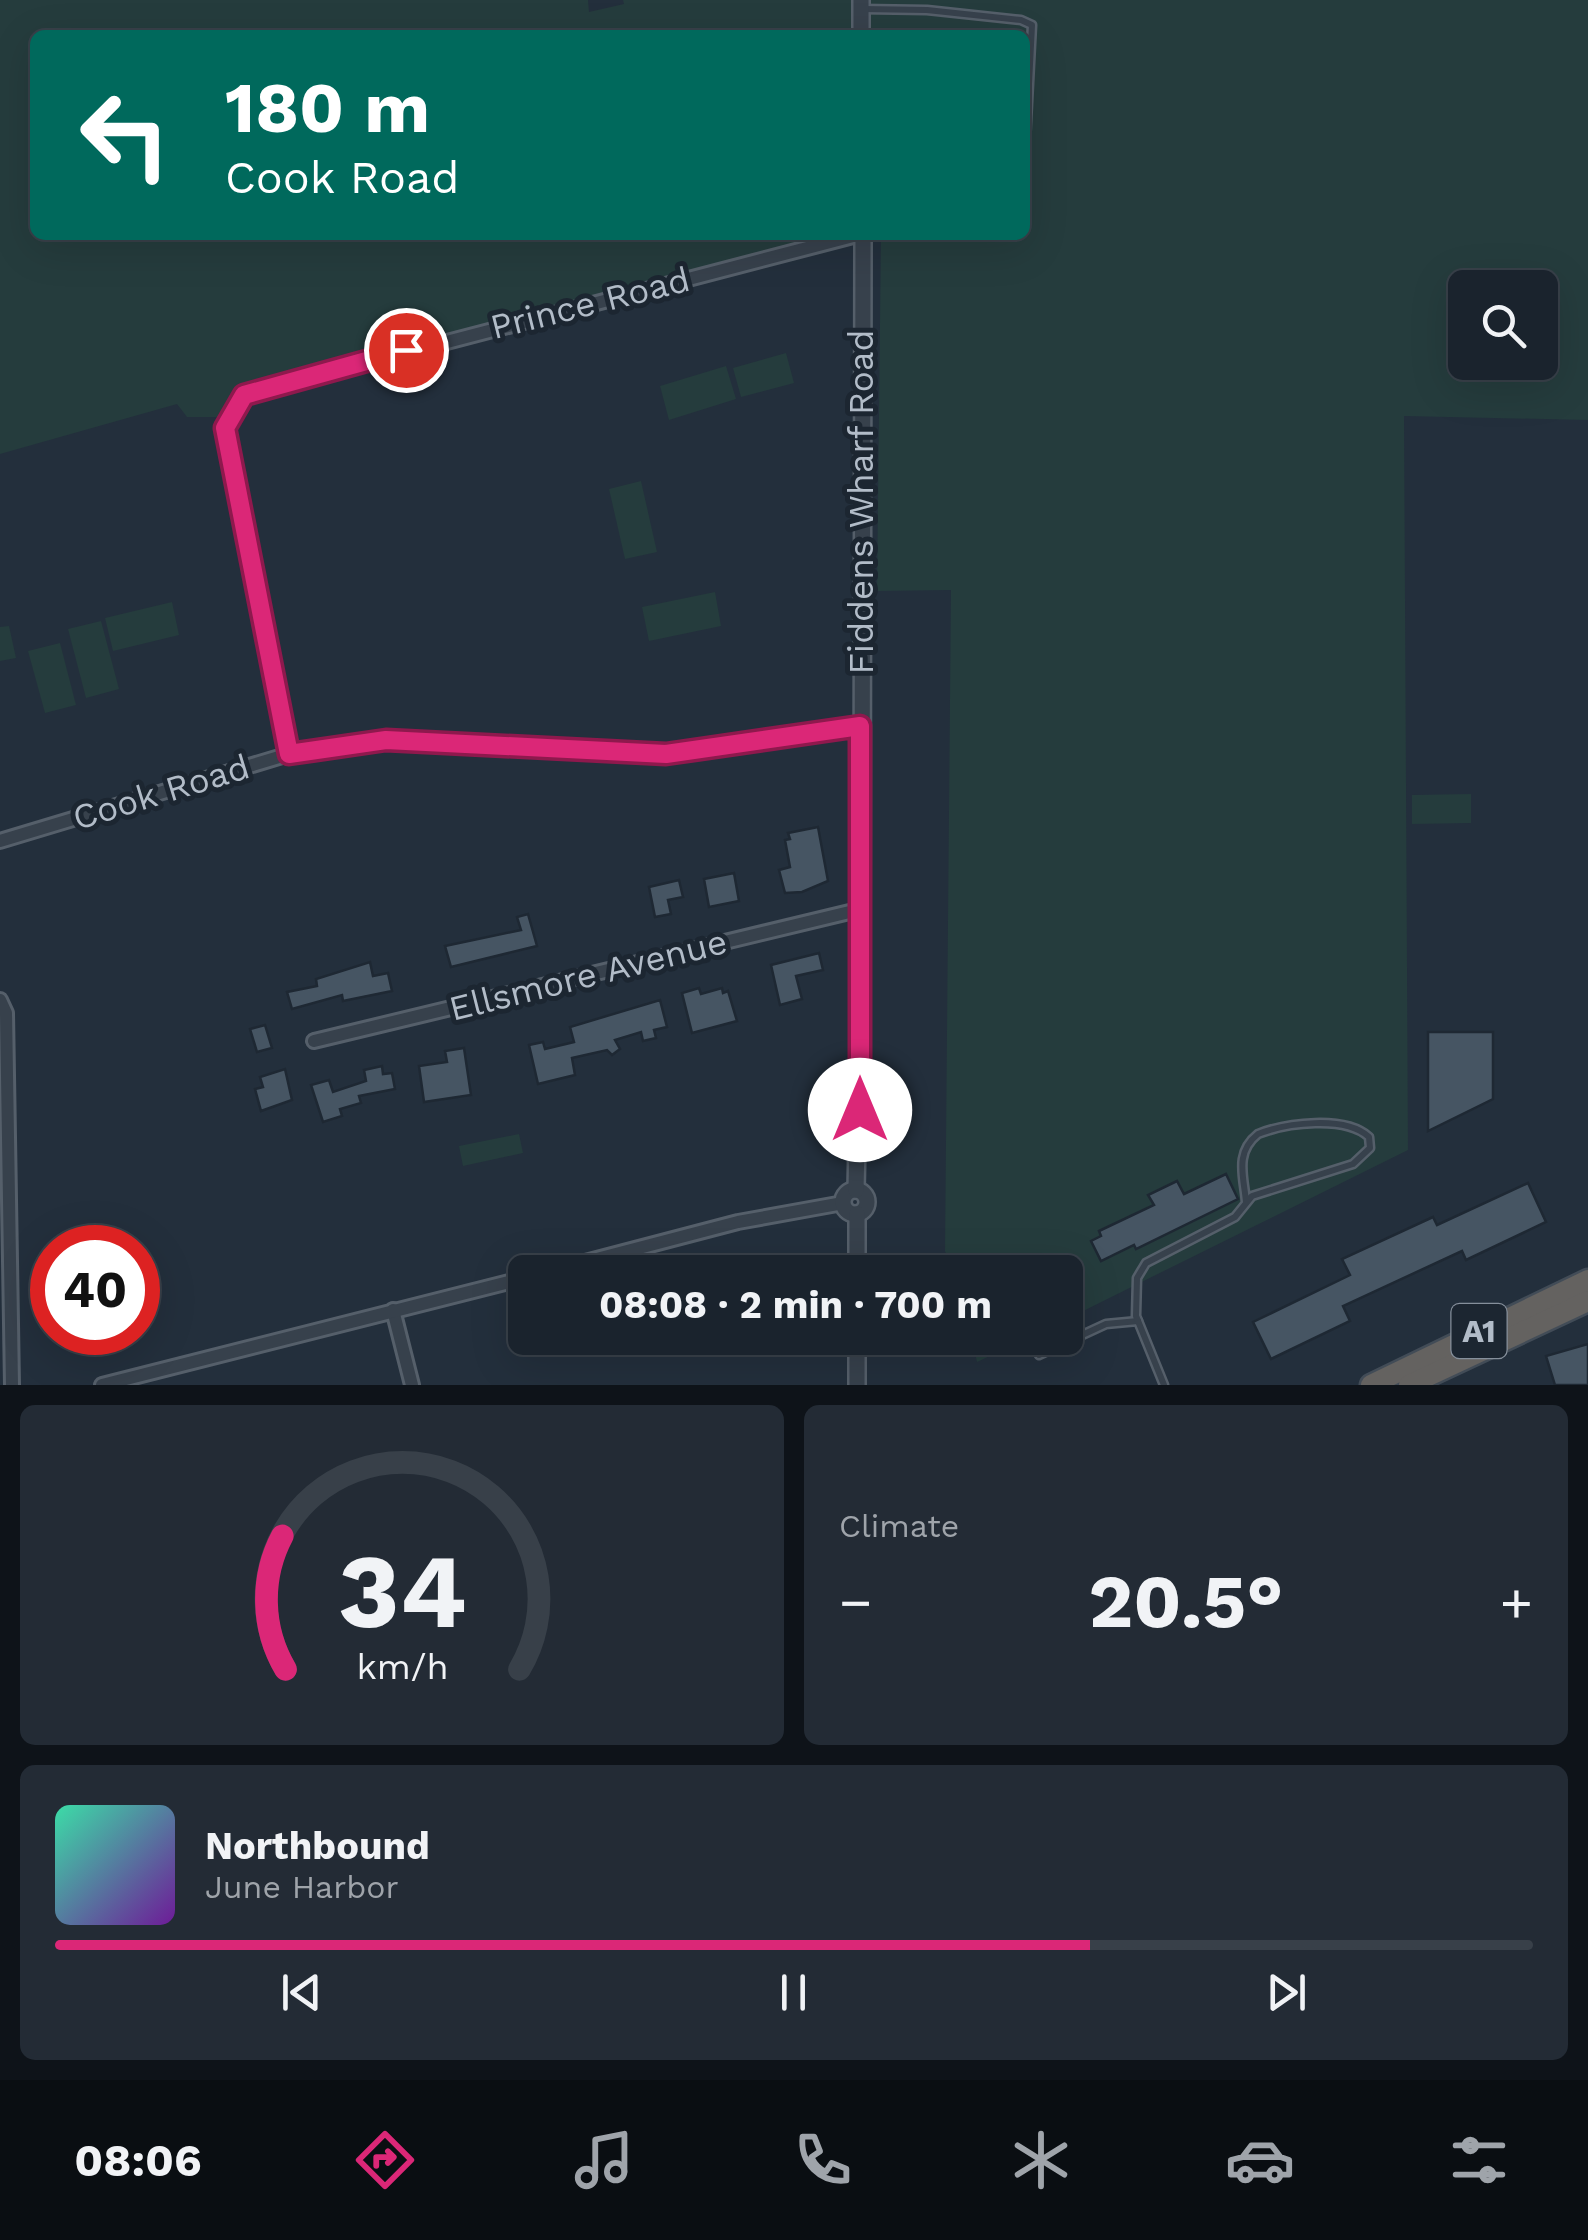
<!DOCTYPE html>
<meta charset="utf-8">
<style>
body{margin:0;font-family:"Work Sans",sans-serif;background:#232b35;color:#f1f3f6;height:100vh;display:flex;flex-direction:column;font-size:38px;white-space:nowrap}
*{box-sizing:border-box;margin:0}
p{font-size:32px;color:#9fa4aa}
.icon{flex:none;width:55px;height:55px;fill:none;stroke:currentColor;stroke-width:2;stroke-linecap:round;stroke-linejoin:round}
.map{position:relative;height:1385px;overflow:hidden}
.details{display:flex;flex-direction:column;gap:20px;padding:20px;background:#0e1319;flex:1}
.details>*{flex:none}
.guide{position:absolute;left:30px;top:30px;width:1000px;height:210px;border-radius:15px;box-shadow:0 10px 40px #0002,0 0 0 2px #384049;background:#00695c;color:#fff;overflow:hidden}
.controls{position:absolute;left:1448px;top:270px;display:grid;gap:20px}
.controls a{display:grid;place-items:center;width:110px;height:110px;border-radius:15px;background:#1a232d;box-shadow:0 10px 40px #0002,0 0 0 2px #384049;font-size:50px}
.speed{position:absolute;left:30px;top:1225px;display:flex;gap:20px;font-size:50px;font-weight:700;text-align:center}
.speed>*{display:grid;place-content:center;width:130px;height:130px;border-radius:50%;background:#1a232d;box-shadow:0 10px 40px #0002,0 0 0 2px #384049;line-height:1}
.speed .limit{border:15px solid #d22;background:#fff;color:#111}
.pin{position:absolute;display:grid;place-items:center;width:85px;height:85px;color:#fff;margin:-42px;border:5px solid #fff;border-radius:50%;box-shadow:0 2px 10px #0007}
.me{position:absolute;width:110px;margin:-55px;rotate:0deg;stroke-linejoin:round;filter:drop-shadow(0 0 8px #0008)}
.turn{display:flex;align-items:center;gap:35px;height:210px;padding:0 30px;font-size:45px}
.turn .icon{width:130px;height:130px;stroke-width:2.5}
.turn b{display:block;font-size:70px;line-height:85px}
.big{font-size:75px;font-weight:700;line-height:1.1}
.details .tile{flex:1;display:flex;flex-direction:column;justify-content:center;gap:15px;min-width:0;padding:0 35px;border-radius:15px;background:#232b35}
.details .dial{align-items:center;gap:0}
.dial svg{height:260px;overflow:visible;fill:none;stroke:#384049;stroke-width:7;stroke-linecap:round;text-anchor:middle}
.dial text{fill:#f1f3f6;stroke:none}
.song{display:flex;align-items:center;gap:30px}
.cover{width:120px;height:120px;border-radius:15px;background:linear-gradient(135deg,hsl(160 70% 55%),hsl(280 70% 35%))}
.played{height:10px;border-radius:5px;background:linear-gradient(90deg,#db2777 70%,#384049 70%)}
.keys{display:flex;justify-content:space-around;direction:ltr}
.heat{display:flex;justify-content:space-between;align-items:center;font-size:55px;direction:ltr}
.details .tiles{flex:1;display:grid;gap:20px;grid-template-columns:1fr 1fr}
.tile:last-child{grid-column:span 2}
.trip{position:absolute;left:508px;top:1255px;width:575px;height:100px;border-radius:15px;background:#1a232d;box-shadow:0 10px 40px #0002,0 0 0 2px #384049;font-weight:700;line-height:100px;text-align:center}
.tabs{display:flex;height:160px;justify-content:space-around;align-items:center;background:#0a0e12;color:#9fa4aa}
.tabs .icon{width:70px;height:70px}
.tabs .current{color:#db2777}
.tabs b{font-size:45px;color:#f1f3f6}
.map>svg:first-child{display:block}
.green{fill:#253c3d;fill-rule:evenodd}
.building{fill:#465563;stroke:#1e2833;stroke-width:2.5}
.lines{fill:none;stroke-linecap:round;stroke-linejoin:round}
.service-casing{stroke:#555f6a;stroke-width:11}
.minor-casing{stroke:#555f6a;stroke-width:18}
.tertiary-casing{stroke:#555f6a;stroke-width:20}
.trunk-casing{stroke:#424c57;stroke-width:25}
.service{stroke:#37414c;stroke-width:6}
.minor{stroke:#37414c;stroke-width:12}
.tertiary{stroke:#37414c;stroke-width:15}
.trunk{stroke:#646260;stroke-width:20}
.route-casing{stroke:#8e194d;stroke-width:25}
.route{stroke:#db2777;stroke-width:18}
.labels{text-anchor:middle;stroke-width:10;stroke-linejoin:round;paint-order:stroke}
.shield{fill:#1c2631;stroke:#858f9b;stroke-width:2.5}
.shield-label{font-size:32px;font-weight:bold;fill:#b2bcc8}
.street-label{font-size:35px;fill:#b2bcc8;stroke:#1c2631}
</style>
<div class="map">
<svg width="1588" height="1385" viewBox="0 0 1588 1385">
<rect width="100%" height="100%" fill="#232f3c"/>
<!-- green -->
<g class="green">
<path d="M0,0H588L589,12L624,4L623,0H1588V420L1404,416L1408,1150L1065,1320V1272H954L945,1251L951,590L877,591L881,235H1025V35H35V235H825L797,242L796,247L321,372L310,368L279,376L278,386C243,388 238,386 221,417H187L177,404L0,454ZM1465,288H1540V362H1465Z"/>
<polygon points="786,353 794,383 741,397 733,368"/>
<polygon points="726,366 736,399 669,420 660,386"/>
<polygon points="641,481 657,552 625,559 609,489"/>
<polygon points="715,592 721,626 649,641 642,607"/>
<polygon points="172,602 179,635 113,651 105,618"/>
<polygon points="101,621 119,689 86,698 68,629"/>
<polygon points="9,626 16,658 0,661 0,627"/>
<polygon points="60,643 76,705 45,713 28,651"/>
<polygon points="1471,794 1471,823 1412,824 1412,795"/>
<polygon points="519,1134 523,1153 463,1166 459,1146"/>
<polygon points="972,1338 1028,1338 977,1362"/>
</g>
<!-- building -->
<g class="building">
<polygon points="818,827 828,881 802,892 785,893 779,870 790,867 785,840 790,839 788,833"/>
<polygon points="734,873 739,901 709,907 704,879"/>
<polygon points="679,880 683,897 668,900 671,914 655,917 649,887"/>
<polygon points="528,914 537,946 451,967 445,946 521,930 517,917"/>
<polygon points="819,953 823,970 796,976 802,999 780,1005 771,965"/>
<polygon points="370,962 373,976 388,973 392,991 343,1001 342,995 292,1009 287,992 317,986 316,979"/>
<polygon points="699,988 701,994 722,988 723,993 728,991 737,1021 692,1033 682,993"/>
<polygon points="660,1000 667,1027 654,1030 656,1038 643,1041 641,1032 615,1040 620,1049 612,1055 607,1050 572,1058 575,1075 538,1084 529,1045 543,1042 545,1049 574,1042 570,1027"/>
<polygon points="265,1025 272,1048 257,1052 250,1029"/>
<polygon points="1428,1032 1493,1032 1493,1099 1428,1131"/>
<polygon points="464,1048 471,1095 424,1102 419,1066 447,1062 445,1051"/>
<polygon points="382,1066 383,1074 392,1073 395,1089 359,1096 361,1103 340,1109 342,1116 323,1122 311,1085 329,1080 333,1092 366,1081 364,1070"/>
<polygon points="285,1069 292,1100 261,1111 255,1089 263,1087 260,1077"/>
<polygon points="1226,1174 1238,1199 1136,1249 1134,1245 1101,1261 1091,1241 1101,1236 1099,1231 1154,1205 1148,1195 1177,1181 1184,1194"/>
<polygon points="1528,1183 1546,1222 1466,1260 1462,1251 1343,1306 1350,1321 1271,1359 1253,1322 1350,1275 1342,1259 1433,1217 1437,1225"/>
<polygon points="1588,1344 1588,1385 1555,1385 1546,1356"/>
</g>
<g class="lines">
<defs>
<g id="service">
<polyline points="862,9 927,10 1021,20 1032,25 1025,161"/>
<polyline points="1039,1355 1106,1324 1138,1321"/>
<path d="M1164,1385L1136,1316L1137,1278L1146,1263L1235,1217L1252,1196L1353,1164L1370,1148L1369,1137C1345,1115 1286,1123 1258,1134C1234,1153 1244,1177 1246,1202"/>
</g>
<g id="minor">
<polyline points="289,754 225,429 244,395 857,235"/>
<polyline points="0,841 289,754 386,740 666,754 860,725"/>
<polyline points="0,1000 6,1013 12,1385"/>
<polyline points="314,1041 862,909"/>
<polyline points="547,1272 738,1222 843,1203"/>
<polyline points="393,1310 412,1385"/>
<polyline points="102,1385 525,1278"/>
</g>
<g id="tertiary">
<polyline points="861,0 861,35"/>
<circle cx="855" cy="1202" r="12"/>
<polyline points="856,1190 862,909 863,235"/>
<polyline points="857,1214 857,1272"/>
<polyline points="857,1338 857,1385"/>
</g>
<g id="trunk">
<polyline points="1371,1385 1588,1280"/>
<polyline points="1409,1385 1588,1301"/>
</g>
</defs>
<!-- service casing -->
<use href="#service" class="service-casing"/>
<!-- minor casing -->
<use href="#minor" class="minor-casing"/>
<!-- tertiary casing -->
<use href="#tertiary" class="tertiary-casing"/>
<!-- trunk casing -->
<use href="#trunk" class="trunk-casing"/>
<!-- service -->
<use href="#service" class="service"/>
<!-- minor -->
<use href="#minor" class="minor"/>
<!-- tertiary -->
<use href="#tertiary" class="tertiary"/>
<!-- trunk -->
<use href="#trunk" class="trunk"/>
</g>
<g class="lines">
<defs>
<polyline id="route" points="406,350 244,395 225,428 289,754 386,740 666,754 860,726 860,1110"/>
</defs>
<!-- route casing -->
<use href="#route" class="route-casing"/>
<!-- route -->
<use href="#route" class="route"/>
</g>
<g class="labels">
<!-- shield labels -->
<rect class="shield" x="1451.5" y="1304" width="55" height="54" rx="8"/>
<g class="shield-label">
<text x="1479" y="1342">A1</text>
</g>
<!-- street labels -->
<g class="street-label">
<text transform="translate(590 303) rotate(-14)" y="12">Prince Road</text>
<text transform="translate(861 502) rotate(-90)" y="12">Fiddens Wharf Road</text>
<text transform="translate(161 792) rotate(-17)" y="12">Cook Road</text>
<text transform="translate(588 975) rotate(-14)" y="12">Ellsmore Avenue</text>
</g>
</g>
</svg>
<div class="controls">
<a><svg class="icon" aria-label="search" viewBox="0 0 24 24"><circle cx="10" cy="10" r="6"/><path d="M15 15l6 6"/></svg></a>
</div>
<div class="speed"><div class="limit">40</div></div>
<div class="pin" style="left:406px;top:350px;background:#d93025"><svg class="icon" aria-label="arrive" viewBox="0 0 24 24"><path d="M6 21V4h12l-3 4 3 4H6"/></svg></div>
<svg class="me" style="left:860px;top:1110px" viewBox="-20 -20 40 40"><circle r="19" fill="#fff"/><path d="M0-13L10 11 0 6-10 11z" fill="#db2777"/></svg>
<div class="trip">08:08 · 2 min · 700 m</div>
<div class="guide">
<div class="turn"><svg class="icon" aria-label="left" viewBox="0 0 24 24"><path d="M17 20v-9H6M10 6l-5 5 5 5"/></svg><div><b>180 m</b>Cook Road</div></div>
</div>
</div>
<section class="details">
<div class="tiles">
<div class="tile dial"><svg viewBox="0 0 100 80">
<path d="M14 69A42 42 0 1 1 86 69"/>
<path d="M14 69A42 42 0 0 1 13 28" stroke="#db2777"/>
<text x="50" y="56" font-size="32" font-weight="700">34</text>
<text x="50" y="72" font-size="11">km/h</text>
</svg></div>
<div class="tile"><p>Climate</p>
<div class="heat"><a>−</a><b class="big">20.5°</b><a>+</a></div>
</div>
<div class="tile">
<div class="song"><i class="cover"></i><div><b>Northbound</b><p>June Harbor</p></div></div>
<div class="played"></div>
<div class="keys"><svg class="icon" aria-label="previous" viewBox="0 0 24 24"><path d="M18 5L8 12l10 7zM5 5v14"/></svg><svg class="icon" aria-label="pause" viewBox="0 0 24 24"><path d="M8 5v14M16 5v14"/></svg><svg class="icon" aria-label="next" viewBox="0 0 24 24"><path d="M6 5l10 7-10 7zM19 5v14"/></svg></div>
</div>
</div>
</section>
<nav class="tabs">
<b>08:06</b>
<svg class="icon current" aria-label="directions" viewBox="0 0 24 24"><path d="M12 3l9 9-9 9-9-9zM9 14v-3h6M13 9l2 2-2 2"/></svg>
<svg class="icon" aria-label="music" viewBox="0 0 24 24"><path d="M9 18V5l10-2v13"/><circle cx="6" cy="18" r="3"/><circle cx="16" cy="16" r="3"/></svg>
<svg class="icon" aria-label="phone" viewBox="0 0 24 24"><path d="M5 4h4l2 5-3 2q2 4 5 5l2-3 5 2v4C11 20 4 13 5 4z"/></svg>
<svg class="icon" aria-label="climate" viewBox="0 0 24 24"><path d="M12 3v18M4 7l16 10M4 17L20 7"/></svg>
<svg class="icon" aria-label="car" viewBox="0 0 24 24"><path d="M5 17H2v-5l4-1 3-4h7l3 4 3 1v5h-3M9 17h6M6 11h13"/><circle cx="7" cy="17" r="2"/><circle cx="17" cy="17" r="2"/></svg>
<svg class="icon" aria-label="filters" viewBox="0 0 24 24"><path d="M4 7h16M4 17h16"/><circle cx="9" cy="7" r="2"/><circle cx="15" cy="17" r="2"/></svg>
</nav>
